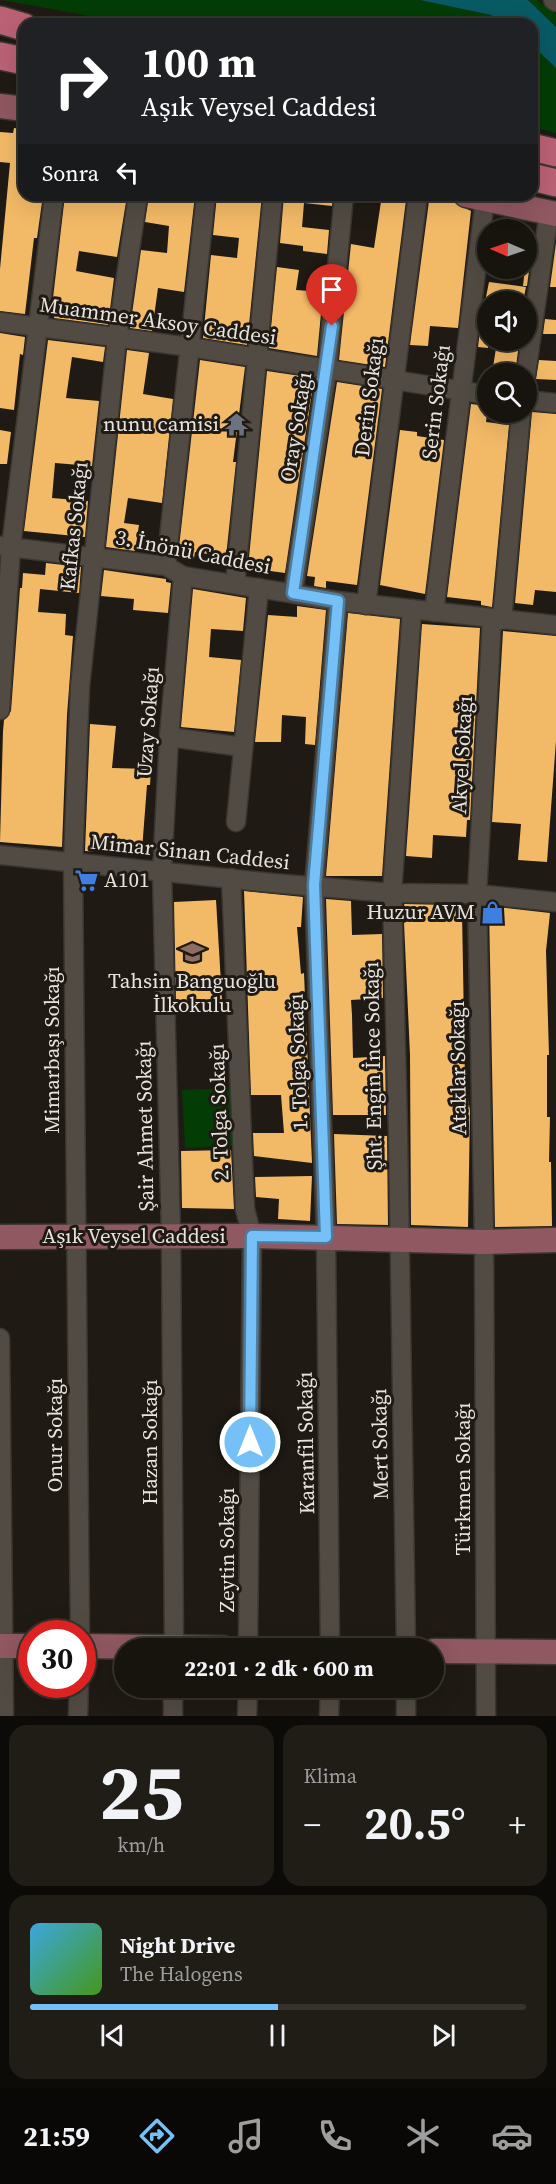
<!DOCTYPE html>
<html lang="tr">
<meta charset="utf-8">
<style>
body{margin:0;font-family:"Source Serif 4",serif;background:#201d17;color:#f1f3f6;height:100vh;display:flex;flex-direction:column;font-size:22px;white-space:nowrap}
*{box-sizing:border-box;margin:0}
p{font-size:20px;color:#9e9e9e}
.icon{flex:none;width:33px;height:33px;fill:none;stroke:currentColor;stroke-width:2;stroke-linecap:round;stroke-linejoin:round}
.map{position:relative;height:1716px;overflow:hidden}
.details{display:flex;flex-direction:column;gap:9px;padding:9px;background:#0d0b08;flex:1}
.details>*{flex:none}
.top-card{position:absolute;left:18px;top:18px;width:520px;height:183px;border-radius:18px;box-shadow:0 6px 24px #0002,0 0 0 2px #36332e;background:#202124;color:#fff;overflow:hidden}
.needle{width:39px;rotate:272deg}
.tools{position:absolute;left:477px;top:219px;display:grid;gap:12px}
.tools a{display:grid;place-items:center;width:60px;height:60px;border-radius:50%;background:#17140e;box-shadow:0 6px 24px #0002,0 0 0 2px #36332e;font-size:30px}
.speed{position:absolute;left:18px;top:1620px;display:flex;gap:12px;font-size:30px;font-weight:700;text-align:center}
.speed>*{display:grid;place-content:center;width:78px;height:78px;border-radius:50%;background:#17140e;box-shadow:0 6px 24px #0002,0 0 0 2px #36332e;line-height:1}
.speed .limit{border:9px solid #d22;background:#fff;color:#111}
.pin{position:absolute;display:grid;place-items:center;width:51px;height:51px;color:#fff;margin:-62px -26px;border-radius:50% 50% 50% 0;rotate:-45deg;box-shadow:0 0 6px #0007}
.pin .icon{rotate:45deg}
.me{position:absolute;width:66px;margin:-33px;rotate:0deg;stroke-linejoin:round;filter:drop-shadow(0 0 4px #0008)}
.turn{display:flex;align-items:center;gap:21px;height:126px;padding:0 24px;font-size:27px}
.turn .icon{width:78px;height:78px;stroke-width:2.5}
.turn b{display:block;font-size:42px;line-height:51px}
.then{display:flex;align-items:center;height:57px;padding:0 24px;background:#0003;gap:12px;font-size:22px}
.big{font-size:45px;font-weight:700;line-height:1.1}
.details .widget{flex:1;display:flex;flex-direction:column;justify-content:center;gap:9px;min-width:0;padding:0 21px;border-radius:18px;background:#201d17}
.details .dial{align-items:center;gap:0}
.dial b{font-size:78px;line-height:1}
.song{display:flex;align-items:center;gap:18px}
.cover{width:72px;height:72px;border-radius:9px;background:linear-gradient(135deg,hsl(200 70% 55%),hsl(100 70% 35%))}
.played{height:6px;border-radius:3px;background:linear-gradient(90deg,#75c0f6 50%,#36332e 50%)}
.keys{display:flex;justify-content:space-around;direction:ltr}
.heat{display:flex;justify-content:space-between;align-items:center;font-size:33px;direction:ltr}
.details .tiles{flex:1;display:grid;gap:9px;grid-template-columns:1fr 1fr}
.widget:last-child{grid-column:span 2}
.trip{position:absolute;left:114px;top:1638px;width:330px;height:60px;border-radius:30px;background:#17140e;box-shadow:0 6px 24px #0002,0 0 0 2px #36332e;font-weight:700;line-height:60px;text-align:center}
.tabs{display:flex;height:96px;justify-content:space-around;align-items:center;background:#090806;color:#9e9e9e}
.tabs .icon{width:42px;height:42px}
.tabs .current{color:#75c0f6}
.tabs b{font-size:27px;color:#f1f3f6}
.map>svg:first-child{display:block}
.green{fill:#033c05}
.water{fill:#085a65}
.building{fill:#f2b967}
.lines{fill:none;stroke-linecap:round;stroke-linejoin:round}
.minor-casing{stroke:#3a3632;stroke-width:21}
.major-casing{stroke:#3a3632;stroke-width:27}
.highway-casing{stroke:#3a3632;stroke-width:30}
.minor{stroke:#514b43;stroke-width:18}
.major{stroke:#905861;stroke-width:24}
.highway{stroke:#ba6175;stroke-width:27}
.route-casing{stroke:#4c7da0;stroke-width:15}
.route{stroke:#75c0f6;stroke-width:10}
.labels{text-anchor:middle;stroke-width:6;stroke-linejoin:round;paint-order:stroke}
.street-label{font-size:21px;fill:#e7e3de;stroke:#1f1a13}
.poi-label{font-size:21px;fill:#e7e3de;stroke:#1f1a13;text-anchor:end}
</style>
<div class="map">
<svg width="556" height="1716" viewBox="0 0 556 1716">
<rect width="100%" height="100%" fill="#1f1a13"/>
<!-- green -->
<g class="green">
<polygon points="2,0 420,0 491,15 505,24 133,24"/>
<polygon points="528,0 537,0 556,14 556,27"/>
<polygon points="532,46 556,68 556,133 533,127"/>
<polygon points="232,1088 234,1145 185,1148 182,1090"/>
</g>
<!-- water -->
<polygon class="water" points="420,0 528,0 556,27 556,68 533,46 532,24 505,24 491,15"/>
<!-- building -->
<g class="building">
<polygon points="14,128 24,129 24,195 43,195 37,238 34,238 25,314 0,311 0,269 10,163 0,162 0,132 13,133"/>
<polygon points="65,195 127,196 117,257 79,251 76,271 114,278 108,325 54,318 57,299 53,298"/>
<polygon points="167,195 195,195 184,292 158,288 152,331 130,328 141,250 167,253 169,226 145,222 149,196 166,199"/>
<polygon points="217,195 262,195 247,345 203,338 211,255 237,258 239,238 213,235"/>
<polygon points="284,195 333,195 332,206 304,203 302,227 329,230 327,254 303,251 303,246 280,243"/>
<polygon points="382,195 404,196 406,200 385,367 339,360 351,244 374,248"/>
<polygon points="429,201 455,203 471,211 458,328 430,326 428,346 410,345"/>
<polygon points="528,241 533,241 527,286 523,286"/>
<polygon points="556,243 556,287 550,287"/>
<polygon points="277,267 299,270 296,290 323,292 317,356 269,348"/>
<polygon points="489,282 526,287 523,302 485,302"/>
<polygon points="483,308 488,309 488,348 478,347"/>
<polygon points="545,319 556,320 556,334 543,334"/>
<polygon points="0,333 25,337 23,355 20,354 14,410 0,408"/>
<polygon points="48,340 105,347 103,362 72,357 66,398 99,401 92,466 55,463 52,498 88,501 85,537 24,531"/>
<polygon points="496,348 518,351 515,374 492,374"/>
<polygon points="127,350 149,353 143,394 173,399 162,503 128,498 124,523 139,525 135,551 106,547"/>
<polygon points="200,360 245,367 233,462 236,462 226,557 195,552 194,558 178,556"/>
<polygon points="539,360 556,361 556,380 536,379"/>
<polygon points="267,371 314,378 285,573 248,568"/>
<polygon points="337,382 382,389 357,585 326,581 326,588 314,586 315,577 307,576"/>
<polygon points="471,404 488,406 486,422 509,425 492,607 481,605 481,601 447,597"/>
<polygon points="532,412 556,414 556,592 535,590 533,605 515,603"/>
<polygon points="0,430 11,432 7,464 0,464"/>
<polygon points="400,430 417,432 417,436 444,440 425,594 380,585"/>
<polygon points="46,563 81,567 79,593 40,589 38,612 66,614 65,635 73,636 67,715 62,847 0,842 3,731 4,720 11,711 20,588 22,588 23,573 45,575"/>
<polygon points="104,570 166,579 166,582 171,583 168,613 133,610 134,599 101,596"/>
<polygon points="193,589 246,598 243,631 211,629 209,657 241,660 234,732 181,727"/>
<polygon points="297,606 326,610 315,745 305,744 306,717 282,715 281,742 255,742 268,615 297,617"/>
<polygon points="348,613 400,619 382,876 326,876"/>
<polygon points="422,624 480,628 470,820 467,820 466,837 433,835 432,858 406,856"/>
<polygon points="503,631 556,636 556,741 547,862 518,860 521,824 492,822"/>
<polygon points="90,724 116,726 112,768 151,769 150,785 147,785 142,850 104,847 104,852 85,851"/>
<polygon points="244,891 303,897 301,927 297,927 301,974 304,973 312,1163 254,1156 253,1133 284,1133 281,1095 251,1095"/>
<polygon points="326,899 351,901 352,935 382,934 383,998 351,1000 352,1015 353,1058 385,1056 386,1115 333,1115"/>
<polygon points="216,900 222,1000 176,1002 174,902"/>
<polygon points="404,904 450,905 462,912 465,1079 470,1111 468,1227 411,1225 410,1055 404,923 408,921"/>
<polygon points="489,906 550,913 546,951 549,1055 547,1055 547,1117 550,1117 549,1162 551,1162 552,1226 495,1227"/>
<polygon points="334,1134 387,1136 388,1225 337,1224"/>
<polygon points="231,1150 234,1209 182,1208 181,1151"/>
<polygon points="312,1176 310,1221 278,1219 279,1199 256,1197 255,1177"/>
</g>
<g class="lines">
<defs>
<g id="minor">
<polyline points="553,0 556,2"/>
<polyline points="0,322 190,347 488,395"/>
<polyline points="526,374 549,212"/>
<polyline points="526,400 556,403"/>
<polyline points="0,546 166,566 183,576 338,601 556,625"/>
<polyline points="166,566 206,195"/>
<polyline points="235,584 273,195"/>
<polyline points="293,593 327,370 344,195"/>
<polyline points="366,605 418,195"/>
<polyline points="434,612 485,199"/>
<polyline points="502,620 521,412"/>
<polyline points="0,710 11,547 54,195"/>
<polyline points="169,737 243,747"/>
<polyline points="236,822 259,588"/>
<polyline points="0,855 272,883 392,893 477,894 556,902"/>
<polyline points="231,878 245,1209 252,1236 248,1648"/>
<polyline points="0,1338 4,1716"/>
<polyline points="80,1634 73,863 80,687 117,338 138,195"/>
<polyline points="174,1648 171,1236 162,872 169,737 183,576"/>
<polyline points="330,1648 326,1237 314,886 338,601"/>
<polyline points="406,1648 398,1131 392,893 412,609"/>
<polyline points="78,1716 79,1684"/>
<polyline points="173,1716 173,1688"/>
<polyline points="247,1716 248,1688"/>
<polyline points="329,1716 330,1688"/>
<polyline points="406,1716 406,1688"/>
<polyline points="486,1716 484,1242 477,894 492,618"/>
</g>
<g id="major">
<polyline points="0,106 24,109"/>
<polyline points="466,195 556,214"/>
<polyline points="0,1237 252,1236 484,1242 556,1240"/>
<polyline points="0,1646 32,1646"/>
<polyline points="82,1646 223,1648"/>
<polyline points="434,1651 556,1652"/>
</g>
<g id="highway">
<polyline points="0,20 24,27"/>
<polyline points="0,56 24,61"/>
<polyline points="532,147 556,153"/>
<polyline points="532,177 556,183"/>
</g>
</defs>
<!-- minor casing -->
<use href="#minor" class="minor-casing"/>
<!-- major casing -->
<use href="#major" class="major-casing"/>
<!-- highway casing -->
<use href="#highway" class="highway-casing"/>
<!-- minor -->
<use href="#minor" class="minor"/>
<!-- major -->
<use href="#major" class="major"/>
<!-- highway -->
<use href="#highway" class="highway"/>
</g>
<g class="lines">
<defs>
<polyline id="route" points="250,1442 252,1236 326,1237 314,885 338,601 293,593 332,326"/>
</defs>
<!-- route casing -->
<use href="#route" class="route-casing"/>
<!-- route -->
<use href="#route" class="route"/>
</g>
<!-- icons -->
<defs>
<symbol id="temple-bare" viewBox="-9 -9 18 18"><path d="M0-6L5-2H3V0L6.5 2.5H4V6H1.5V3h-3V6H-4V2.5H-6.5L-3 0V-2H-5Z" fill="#6b7280" stroke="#1f1a13" stroke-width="2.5" paint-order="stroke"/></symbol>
<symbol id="supermarket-bare" viewBox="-9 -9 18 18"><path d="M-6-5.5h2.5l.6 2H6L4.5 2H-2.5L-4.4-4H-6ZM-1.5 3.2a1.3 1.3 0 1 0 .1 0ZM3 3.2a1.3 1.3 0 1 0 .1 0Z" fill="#3f7fe0" stroke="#1f1a13" stroke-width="2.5" paint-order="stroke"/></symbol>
<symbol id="shop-bare" viewBox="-9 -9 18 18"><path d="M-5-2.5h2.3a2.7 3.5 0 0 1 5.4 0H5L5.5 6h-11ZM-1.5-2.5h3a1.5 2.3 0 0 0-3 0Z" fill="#3f7fe0" stroke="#1f1a13" stroke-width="2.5" paint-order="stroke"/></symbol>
<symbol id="school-bare" viewBox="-9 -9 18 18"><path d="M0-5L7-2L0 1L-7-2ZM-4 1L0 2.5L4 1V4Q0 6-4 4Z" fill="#8d6e63" stroke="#1f1a13" stroke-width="2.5" paint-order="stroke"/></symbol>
</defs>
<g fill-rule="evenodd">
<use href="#temple-bare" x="220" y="408" width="33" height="33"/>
<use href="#supermarket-bare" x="70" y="864" width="33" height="33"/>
<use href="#shop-bare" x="476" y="896" width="33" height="33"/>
<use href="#school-bare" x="176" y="936" width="33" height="33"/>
</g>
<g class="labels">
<!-- street labels -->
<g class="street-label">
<text transform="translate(158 321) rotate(8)" y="7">Muammer Aksoy Caddesi</text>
<text transform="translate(369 397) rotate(-83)" y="7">Derin Sokağı</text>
<text transform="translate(436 402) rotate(-83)" y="7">Serin Sokağı</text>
<text transform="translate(296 427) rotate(-81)" y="7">Oray Sokağı</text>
<text transform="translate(74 526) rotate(-84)" y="7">Kafkas Sokağı</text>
<text transform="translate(193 552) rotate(11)" y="7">3. İnönü Caddesi</text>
<text transform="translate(148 722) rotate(-86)" y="7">Uzay Sokağı</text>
<text transform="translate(462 755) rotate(-87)" y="7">Akyel Sokağı</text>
<text transform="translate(190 852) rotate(6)" y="7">Mimar Sinan Caddesi</text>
<text transform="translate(52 1050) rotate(-90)" y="7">Mimarbaşı Sokağı</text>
<text transform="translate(298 1062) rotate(-92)" y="7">1. Tolga Sokağı</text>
<text transform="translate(373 1066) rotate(-91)" y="7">Şht. Engin İnce Sokağı</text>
<text transform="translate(458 1068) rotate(-91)" y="7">Ataklar Sokağı</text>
<text transform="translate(219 1112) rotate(-92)" y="7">2. Tolga Sokağı</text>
<text transform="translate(145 1126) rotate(-91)" y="7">Şair Ahmet Sokağı</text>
<text x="134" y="1243">Aşık Veysel Caddesi</text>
<text transform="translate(55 1435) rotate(-90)" y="7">Onur Sokağı</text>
<text transform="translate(150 1442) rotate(-90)" y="7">Hazan Sokağı</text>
<text transform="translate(306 1443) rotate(-91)" y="7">Karanfil Sokağı</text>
<text transform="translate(380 1444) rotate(-91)" y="7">Mert Sokağı</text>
<text transform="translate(463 1479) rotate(-90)" y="7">Türkmen Sokağı</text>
<text transform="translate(227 1550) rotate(-90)" y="7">Zeytin Sokağı</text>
</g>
<!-- poi labels -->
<g class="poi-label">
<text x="219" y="431">nunu camisi</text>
<text x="104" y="887" text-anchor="start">A101</text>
<text x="475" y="919">Huzur AVM</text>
<text x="192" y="988" text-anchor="middle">Tahsin Banguoğlu<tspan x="192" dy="24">İlkokulu</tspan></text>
</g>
</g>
</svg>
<div class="tools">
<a><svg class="needle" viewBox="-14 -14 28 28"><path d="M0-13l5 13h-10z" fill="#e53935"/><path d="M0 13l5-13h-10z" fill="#9e9e9e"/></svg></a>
<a><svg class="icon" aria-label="sound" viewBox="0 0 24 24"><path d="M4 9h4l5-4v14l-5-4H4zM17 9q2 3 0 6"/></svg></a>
<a><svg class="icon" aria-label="search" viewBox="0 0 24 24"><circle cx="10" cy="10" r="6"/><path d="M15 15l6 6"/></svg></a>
</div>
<div class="speed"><div class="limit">30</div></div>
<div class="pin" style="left:332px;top:326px;background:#d93025"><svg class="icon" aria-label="arrive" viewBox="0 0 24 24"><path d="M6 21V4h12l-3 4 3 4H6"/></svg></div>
<svg class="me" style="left:250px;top:1442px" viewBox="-20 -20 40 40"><circle r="17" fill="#75c0f6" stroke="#fff" stroke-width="3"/><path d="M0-11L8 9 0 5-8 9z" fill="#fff"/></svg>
<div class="trip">22:01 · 2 dk · 600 m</div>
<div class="top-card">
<div class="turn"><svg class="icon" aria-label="right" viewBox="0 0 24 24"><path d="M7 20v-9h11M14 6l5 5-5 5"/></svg><div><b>100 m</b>Aşık Veysel Caddesi</div></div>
<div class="then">Sonra<svg class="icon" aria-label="left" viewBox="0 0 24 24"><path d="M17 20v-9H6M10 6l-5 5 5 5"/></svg></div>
</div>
</div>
<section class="details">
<div class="tiles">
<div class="widget dial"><b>25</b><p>km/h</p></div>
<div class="widget"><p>Klima</p>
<div class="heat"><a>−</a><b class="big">20.5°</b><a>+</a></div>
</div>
<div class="widget">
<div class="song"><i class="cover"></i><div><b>Night Drive</b><p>The Halogens</p></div></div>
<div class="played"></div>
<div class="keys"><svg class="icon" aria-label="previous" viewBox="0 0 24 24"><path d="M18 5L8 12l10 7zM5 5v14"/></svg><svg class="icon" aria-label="pause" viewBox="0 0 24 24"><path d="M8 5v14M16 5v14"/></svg><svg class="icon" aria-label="next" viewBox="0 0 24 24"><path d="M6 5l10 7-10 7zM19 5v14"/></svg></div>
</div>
</div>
</section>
<nav class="tabs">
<b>21:59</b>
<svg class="icon current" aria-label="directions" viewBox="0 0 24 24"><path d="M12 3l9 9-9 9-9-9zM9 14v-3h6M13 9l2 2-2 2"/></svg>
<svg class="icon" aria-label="music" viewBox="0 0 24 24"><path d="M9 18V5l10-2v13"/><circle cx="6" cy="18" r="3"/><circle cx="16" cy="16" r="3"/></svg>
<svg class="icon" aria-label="phone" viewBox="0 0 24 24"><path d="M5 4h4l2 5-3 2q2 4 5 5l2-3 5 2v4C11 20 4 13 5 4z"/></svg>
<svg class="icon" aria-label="climate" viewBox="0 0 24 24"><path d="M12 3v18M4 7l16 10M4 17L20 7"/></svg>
<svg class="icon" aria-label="car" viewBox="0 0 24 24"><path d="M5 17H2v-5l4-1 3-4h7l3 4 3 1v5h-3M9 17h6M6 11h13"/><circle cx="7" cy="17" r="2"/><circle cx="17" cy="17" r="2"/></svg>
</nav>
